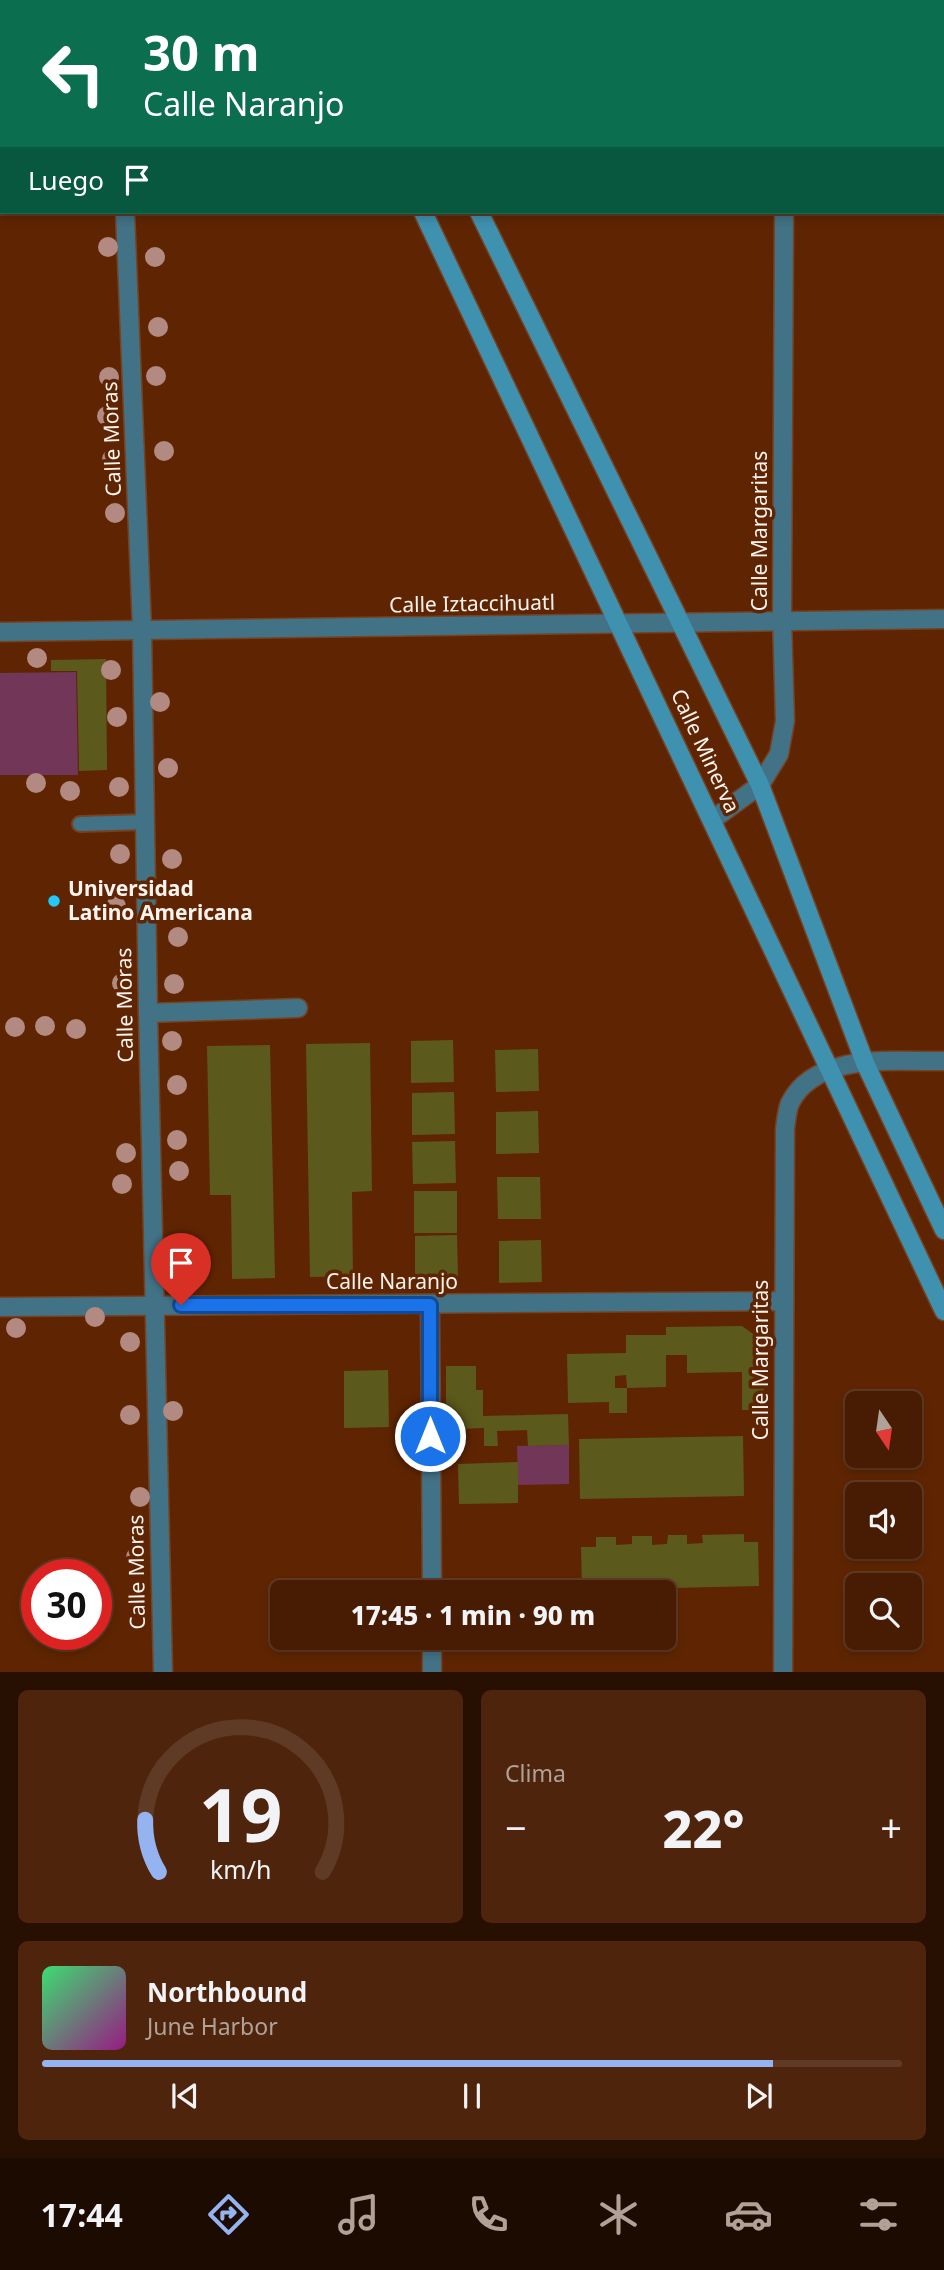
<!DOCTYPE html>
<html lang="es">
<meta charset="utf-8">
<style>
body{margin:0;font-family:"Noto Sans",sans-serif;background:#4e250c;color:#f1f3f6;height:100vh;display:flex;flex-direction:column;font-size:26px;white-space:nowrap}
*{box-sizing:border-box;margin:0}
p{font-size:23px;color:#b0a199}
.icon{flex:none;width:38px;height:38px;fill:none;stroke:currentColor;stroke-width:2;stroke-linecap:round;stroke-linejoin:round}
.map{position:relative;height:1672px;overflow:hidden}
.details{display:flex;flex-direction:column;gap:18px;padding:18px;background:#270f01;flex:1}
.details>*{flex:none}
.guide{position:absolute;left:0px;top:0px;width:945px;height:214px;box-shadow:0 4px 10px #0003,0 0 0 2px #5f3a24;background:#0b6e4f;color:#fff;overflow:hidden}
.needle{width:46px;rotate:167deg}
.tools{position:absolute;left:845px;top:1391px;display:grid;gap:14px}
.tools a{display:grid;place-items:center;width:77px;height:77px;border-radius:10px;background:#471c02;box-shadow:0 4px 10px #0003,0 0 0 2px #5f3a24;font-size:35px}
.speed{position:absolute;left:21px;top:1559px;display:flex;gap:14px;font-size:35px;font-weight:700;text-align:center}
.speed>*{display:grid;place-content:center;width:91px;height:91px;border-radius:50%;background:#471c02;box-shadow:0 4px 10px #0003,0 0 0 2px #5f3a24;line-height:1}
.speed .limit{border:10px solid #d22;background:#fff;color:#111}
.pin{position:absolute;display:grid;place-items:center;width:60px;height:60px;color:#fff;margin:-72px -30px;border-radius:50% 50% 50% 0;rotate:-45deg;box-shadow:0 0 7px #0007}
.pin .icon{rotate:45deg}
.me{position:absolute;width:77px;margin:-38px;rotate:0deg;stroke-linejoin:round;filter:drop-shadow(0 0 5px #0008)}
.turn{display:flex;align-items:center;gap:24px;height:147px;padding:0 28px;font-size:32px}
.turn .icon{width:91px;height:91px;stroke-width:2.5}
.turn b{display:block;font-size:49px;line-height:60px}
.then{display:flex;align-items:center;height:66px;padding:0 28px;background:#0003;gap:14px;font-size:26px}
.big{font-size:52px;font-weight:800;line-height:1.1}
.details .tile{flex:1;display:flex;flex-direction:column;justify-content:center;gap:10px;min-width:0;padding:0 24px;border-radius:10px;background:#4e250c}
.details .dial{align-items:center;gap:0}
.dial svg{height:182px;overflow:visible;fill:none;stroke:#5f3a24;stroke-width:7;stroke-linecap:round;text-anchor:middle}
.dial text{fill:#f1f3f6;stroke:none}
.song{display:flex;align-items:center;gap:21px}
.cover{width:84px;height:84px;border-radius:10px;background:linear-gradient(135deg,hsl(140 70% 55%),hsl(310 70% 35%))}
.played{height:7px;border-radius:4px;background:linear-gradient(90deg,#95b2f1 85%,#5f3a24 85%)}
.keys{display:flex;justify-content:space-around;direction:ltr}
.heat{display:flex;justify-content:space-between;align-items:center;font-size:38px;direction:ltr}
.details .tiles{flex:1;display:grid;gap:18px;grid-template-columns:1fr 1fr}
.tile:last-child{grid-column:span 2}
.trip{position:absolute;left:270px;top:1580px;width:406px;height:70px;border-radius:10px;background:#471c02;box-shadow:0 4px 10px #0003,0 0 0 2px #5f3a24;font-weight:800;line-height:70px;text-align:center}
.tabs{display:flex;height:112px;justify-content:space-around;align-items:center;background:#1c0b01;color:#b0a199}
.tabs .icon{width:49px;height:49px}
.tabs .on{color:#95b2f1}
.tabs b{font-size:32px;color:#f1f3f6}
.map>svg:first-child{display:block}
.green{fill:#713658}
.building{fill:#5c591c}
.lines{fill:none;stroke-linecap:round;stroke-linejoin:round}
.lane-casing{stroke:#754223;stroke-width:18}
.street-casing{stroke:#754223;stroke-width:21}
.secondary-casing{stroke:#754223;stroke-width:21}
.lane{stroke:#427286;stroke-width:14}
.street{stroke:#427286;stroke-width:18}
.secondary{stroke:#3f91b0;stroke-width:18}
.tree{fill:#b28a81}
.route-casing{stroke:#114b97;stroke-width:18}
.route{stroke:#1a73e8;stroke-width:12}
.poi-dot{fill:#21c9fd;stroke:#5f2502;stroke-width:2.5}
.labels{text-anchor:middle;stroke-width:7;stroke-linejoin:round;paint-order:stroke}
.street-label{font-size:21px;fill:#faf3ef;stroke:#5f2502}
.poi-label{font-size:21px;font-weight:bold;fill:#faf3ef;stroke:#5f2502;text-anchor:start}
</style>
<div class="map">
<svg width="944" height="1672" viewBox="0 0 944 1672">
<rect width="100%" height="100%" fill="#5f2502"/>
<!-- green -->
<g class="green">
<polygon points="76,672 78,775 0,775 0,673"/>
<polygon points="569,1445 569,1484 518,1485 517,1446"/>
</g>
<!-- building -->
<g class="building">
<polygon points="106,659 107,770 79,771 77,671 51,671 51,660"/>
<polygon points="453,1040 454,1082 411,1083 411,1041"/>
<polygon points="370,1043 372,1191 352,1192 353,1276 310,1277 306,1044"/>
<polygon points="270,1045 275,1278 232,1279 231,1195 210,1195 207,1046"/>
<polygon points="538,1049 539,1091 496,1092 495,1050"/>
<polygon points="454,1092 455,1134 412,1135 412,1093"/>
<polygon points="538,1111 539,1153 496,1154 496,1112"/>
<polygon points="455,1141 456,1183 413,1184 412,1142"/>
<polygon points="497,1177 540,1177 541,1219 498,1219"/>
<rect x="414" y="1191" width="43" height="42"/>
<polygon points="457,1235 458,1277 415,1278 415,1236"/>
<polygon points="541,1240 542,1282 499,1283 499,1241"/>
<polygon points="742,1326 764,1342 764,1410 742,1410 742,1372 687,1373 687,1355 666,1355 666,1387 627,1388 626,1375 615,1376 615,1388 627,1388 627,1413 609,1413 609,1402 568,1403 567,1354 626,1353 626,1335 666,1335 666,1327"/>
<polygon points="446,1366 476,1366 476,1390 483,1390 483,1416 568,1414 569,1445 528,1446 527,1430 497,1431 498,1446 484,1446 484,1428 459,1429 460,1447 446,1447"/>
<polygon points="388,1370 389,1427 344,1428 344,1371"/>
<polygon points="743,1436 744,1496 580,1499 579,1439"/>
<polygon points="518,1462 518,1503 459,1504 458,1464"/>
<polygon points="744,1534 744,1542 758,1542 759,1586 582,1590 581,1547 596,1547 596,1537 616,1537 616,1545 632,1544 632,1536 652,1536 652,1545 667,1544 668,1535 687,1535 687,1544 703,1543 702,1535"/>
</g>
<g class="lines">
<defs>
<polyline id="lane" points="80,824 145,822"/>
<g id="street">
<polyline points="118,0 118,2"/>
<polyline points="784,2 784,0"/>
<polyline points="943,41 944,41"/>
<polyline points="125,212 142,629 148,1013 163,1672"/>
<polyline points="0,632 944,619"/>
<polyline points="712,820 760,785 779,754 785,721 782,619 784,212"/>
<polyline points="148,1013 298,1008"/>
<polyline points="430,1305 432,1592"/>
<polyline points="0,1307 784,1301"/>
<polyline points="432,1638 432,1672"/>
<path d="M783,1672L785,1129C786,1121 787,1110 790,1103C816,1051 896,1062 944,1061"/>
</g>
<g id="secondary">
<polyline points="320,0 321,2"/>
<polyline points="375,0 376,2"/>
<polyline points="423,212 944,1311"/>
<polyline points="479,212 760,785 865,1063 944,1230"/>
</g>
</defs>
<!-- lane casing -->
<use href="#lane" class="lane-casing"/>
<!-- street casing -->
<use href="#street" class="street-casing"/>
<!-- secondary casing -->
<use href="#secondary" class="secondary-casing"/>
<!-- lane -->
<use href="#lane" class="lane"/>
<!-- street -->
<use href="#street" class="street"/>
<!-- secondary -->
<use href="#secondary" class="secondary"/>
</g>
<!-- trees -->
<g class="tree">
<circle cx="108" cy="247" r="10"/>
<circle cx="155" cy="257" r="10"/>
<circle cx="158" cy="327" r="10"/>
<circle cx="156" cy="376" r="10"/>
<circle cx="109" cy="377" r="10"/>
<circle cx="107" cy="416" r="10"/>
<circle cx="164" cy="451" r="10"/>
<circle cx="112" cy="459" r="10"/>
<circle cx="115" cy="513" r="10"/>
<circle cx="37" cy="658" r="10"/>
<circle cx="111" cy="670" r="10"/>
<circle cx="160" cy="702" r="10"/>
<circle cx="117" cy="717" r="10"/>
<circle cx="168" cy="768" r="10"/>
<circle cx="36" cy="783" r="10"/>
<circle cx="119" cy="787" r="10"/>
<circle cx="70" cy="791" r="10"/>
<circle cx="120" cy="854" r="10"/>
<circle cx="172" cy="859" r="10"/>
<circle cx="116" cy="906" r="10"/>
<circle cx="178" cy="937" r="10"/>
<circle cx="122" cy="983" r="10"/>
<circle cx="174" cy="984" r="10"/>
<circle cx="45" cy="1026" r="10"/>
<circle cx="15" cy="1027" r="10"/>
<circle cx="76" cy="1029" r="10"/>
<circle cx="172" cy="1041" r="10"/>
<circle cx="177" cy="1085" r="10"/>
<circle cx="177" cy="1140" r="10"/>
<circle cx="126" cy="1153" r="10"/>
<circle cx="179" cy="1171" r="10"/>
<circle cx="122" cy="1184" r="10"/>
<circle cx="95" cy="1317" r="10"/>
<circle cx="16" cy="1328" r="10"/>
<circle cx="130" cy="1342" r="10"/>
<circle cx="173" cy="1411" r="10"/>
<circle cx="130" cy="1415" r="10"/>
<circle cx="140" cy="1497" r="10"/>
<circle cx="136" cy="1557" r="10"/>
</g>
<g class="lines">
<defs>
<polyline id="route" points="181,1305 430,1305 430,1436"/>
</defs>
<!-- route casing -->
<use href="#route" class="route-casing"/>
<!-- route -->
<use href="#route" class="route"/>
</g>
<!-- markers -->
<circle class="poi-dot" cx="54" cy="901" r="7"/>
<g class="labels">
<!-- street labels -->
<g class="street-label">
<text transform="translate(112 439) rotate(-92)" y="7">Calle Moras</text>
<text transform="translate(760 531) rotate(-90)" y="7">Calle Margaritas</text>
<text transform="translate(472 604) rotate(-1)" y="7">Calle Iztaccihuatl</text>
<text transform="translate(705 751) rotate(65)" y="7">Calle Minerva</text>
<text transform="translate(125 1005) rotate(-91)" y="7">Calle Moras</text>
<text x="392" y="1289">Calle Naranjo</text>
<text transform="translate(761 1360) rotate(-90)" y="7">Calle Margaritas</text>
<text transform="translate(137 1572) rotate(-91)" y="7">Calle Moras</text>
</g>
<!-- poi labels -->
<g class="poi-label">
<text x="68" y="896">Universidad<tspan x="68" dy="24">Latino Americana</tspan></text>
</g>
</g>
</svg>
<div class="tools">
<a><svg class="needle" viewBox="-14 -14 28 28"><path d="M0-13l5 13h-10z" fill="#e53935"/><path d="M0 13l5-13h-10z" fill="#b0a199"/></svg></a>
<a><svg class="icon" aria-label="sound" viewBox="0 0 24 24"><path d="M4 9h4l5-4v14l-5-4H4zM17 9q2 3 0 6"/></svg></a>
<a><svg class="icon" aria-label="search" viewBox="0 0 24 24"><circle cx="10" cy="10" r="6"/><path d="M15 15l6 6"/></svg></a>
</div>
<div class="speed"><div class="limit">30</div></div>
<div class="pin" style="left:181px;top:1305px;background:#d93025"><svg class="icon" aria-label="arrive" viewBox="0 0 24 24"><path d="M6 21V4h12l-3 4 3 4H6"/></svg></div>
<svg class="me" style="left:430px;top:1436px" viewBox="-20 -20 40 40"><circle r="17" fill="#1a73e8" stroke="#fff" stroke-width="3"/><path d="M0-11L8 9 0 5-8 9z" fill="#fff"/></svg>
<div class="trip">17:45 · 1 min · 90 m</div>
<div class="guide">
<div class="turn"><svg class="icon" aria-label="left" viewBox="0 0 24 24"><path d="M17 20v-9H6M10 6l-5 5 5 5"/></svg><div><b>30 m</b>Calle Naranjo</div></div>
<div class="then">Luego<svg class="icon" aria-label="arrive" viewBox="0 0 24 24"><path d="M6 21V4h12l-3 4 3 4H6"/></svg></div>
</div>
</div>
<section class="details">
<div class="tiles">
<div class="tile dial"><svg viewBox="0 0 100 80">
<path d="M14 69A42 42 0 1 1 86 69"/>
<path d="M14 69A42 42 0 0 1 8 46" stroke="#95b2f1"/>
<text x="50" y="56" font-size="32" font-weight="700">19</text>
<text x="50" y="72" font-size="11">km/h</text>
</svg></div>
<div class="tile"><p>Clima</p>
<div class="heat"><a>−</a><b class="big">22°</b><a>+</a></div>
</div>
<div class="tile">
<div class="song"><i class="cover"></i><div><b>Northbound</b><p>June Harbor</p></div></div>
<div class="played"></div>
<div class="keys"><svg class="icon" aria-label="previous" viewBox="0 0 24 24"><path d="M18 5L8 12l10 7zM5 5v14"/></svg><svg class="icon" aria-label="pause" viewBox="0 0 24 24"><path d="M8 5v14M16 5v14"/></svg><svg class="icon" aria-label="next" viewBox="0 0 24 24"><path d="M6 5l10 7-10 7zM19 5v14"/></svg></div>
</div>
</div>
</section>
<nav class="tabs">
<b>17:44</b>
<svg class="icon on" aria-label="directions" viewBox="0 0 24 24"><path d="M12 3l9 9-9 9-9-9zM9 14v-3h6M13 9l2 2-2 2"/></svg>
<svg class="icon" aria-label="music" viewBox="0 0 24 24"><path d="M9 18V5l10-2v13"/><circle cx="6" cy="18" r="3"/><circle cx="16" cy="16" r="3"/></svg>
<svg class="icon" aria-label="phone" viewBox="0 0 24 24"><path d="M5 4h4l2 5-3 2q2 4 5 5l2-3 5 2v4C11 20 4 13 5 4z"/></svg>
<svg class="icon" aria-label="climate" viewBox="0 0 24 24"><path d="M12 3v18M4 7l16 10M4 17L20 7"/></svg>
<svg class="icon" aria-label="car" viewBox="0 0 24 24"><path d="M5 17H2v-5l4-1 3-4h7l3 4 3 1v5h-3M9 17h6M6 11h13"/><circle cx="7" cy="17" r="2"/><circle cx="17" cy="17" r="2"/></svg>
<svg class="icon" aria-label="filters" viewBox="0 0 24 24"><path d="M4 7h16M4 17h16"/><circle cx="9" cy="7" r="2"/><circle cx="15" cy="17" r="2"/></svg>
</nav>
